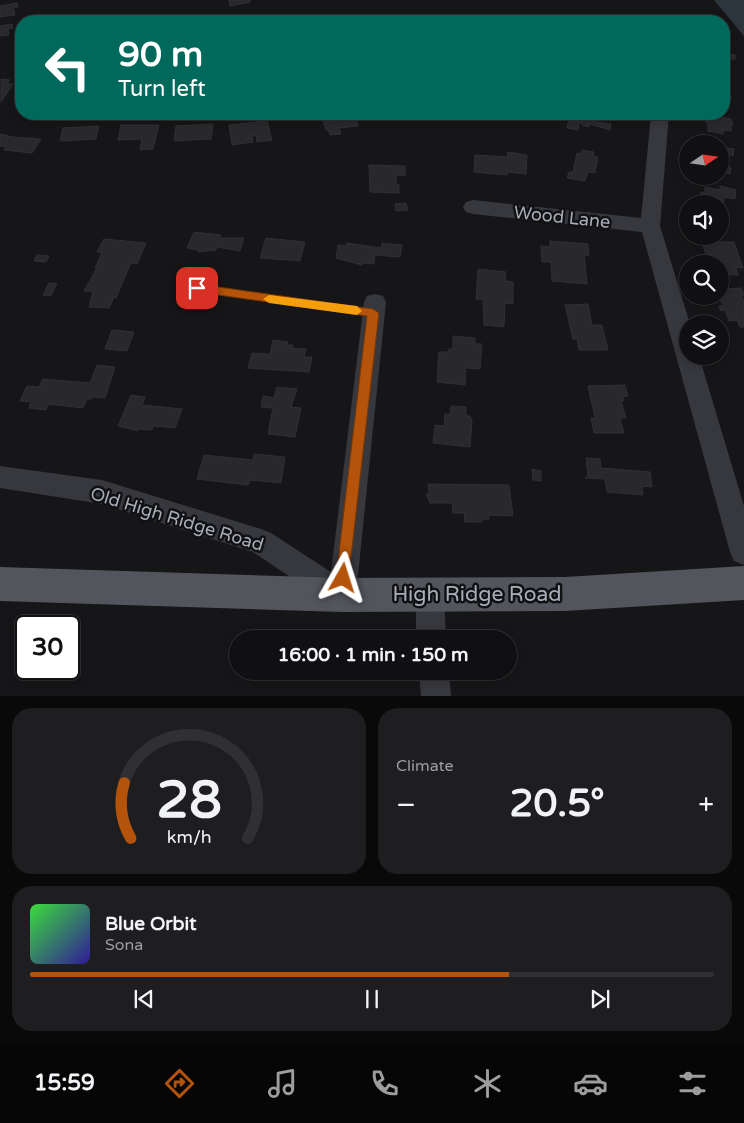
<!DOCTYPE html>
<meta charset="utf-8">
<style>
body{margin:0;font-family:"Varela Round",sans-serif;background:#1e1e20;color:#f1f3f6;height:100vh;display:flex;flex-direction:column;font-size:19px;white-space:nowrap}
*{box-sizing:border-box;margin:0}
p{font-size:16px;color:#9c9d9f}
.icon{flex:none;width:28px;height:28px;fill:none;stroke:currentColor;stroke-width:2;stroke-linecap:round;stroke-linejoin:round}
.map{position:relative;height:696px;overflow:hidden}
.panel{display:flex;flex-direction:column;gap:12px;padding:12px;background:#09090a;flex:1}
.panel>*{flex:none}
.top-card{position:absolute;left:15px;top:15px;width:715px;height:105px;border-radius:20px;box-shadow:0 2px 8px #0003,0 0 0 1px #303032;background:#00695c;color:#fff;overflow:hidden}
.needle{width:32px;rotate:77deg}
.fabs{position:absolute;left:679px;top:135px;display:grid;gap:10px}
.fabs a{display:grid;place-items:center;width:50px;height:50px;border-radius:50%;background:#101012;box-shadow:0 2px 8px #0003,0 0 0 1px #303032;font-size:25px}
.speed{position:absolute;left:15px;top:615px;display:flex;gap:10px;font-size:25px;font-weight:700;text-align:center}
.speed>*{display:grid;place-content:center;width:65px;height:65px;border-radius:50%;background:#101012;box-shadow:0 2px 8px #0003,0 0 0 1px #303032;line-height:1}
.speed .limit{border:2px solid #111;border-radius:8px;background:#fff;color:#111}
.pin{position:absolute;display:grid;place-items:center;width:42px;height:42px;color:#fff;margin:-21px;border-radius:10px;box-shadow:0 2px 8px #0006}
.me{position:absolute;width:55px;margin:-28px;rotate:6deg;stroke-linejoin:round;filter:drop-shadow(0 0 4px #0008)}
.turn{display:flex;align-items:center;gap:18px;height:105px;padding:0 20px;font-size:22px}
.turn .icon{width:65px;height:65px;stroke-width:2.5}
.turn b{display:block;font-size:35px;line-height:42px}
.big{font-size:38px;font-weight:700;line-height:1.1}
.panel .card{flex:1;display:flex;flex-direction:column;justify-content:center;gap:8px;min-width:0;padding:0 18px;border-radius:20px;background:#1e1e20}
.panel .dial{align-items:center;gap:0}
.dial svg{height:130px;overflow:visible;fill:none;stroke:#303032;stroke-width:7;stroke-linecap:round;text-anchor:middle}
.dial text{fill:#f1f3f6;stroke:none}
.song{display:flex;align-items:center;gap:15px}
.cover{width:60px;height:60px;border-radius:8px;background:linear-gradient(135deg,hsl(120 70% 55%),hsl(250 70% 35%))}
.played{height:5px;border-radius:2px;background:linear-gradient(90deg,#b45309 70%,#303032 70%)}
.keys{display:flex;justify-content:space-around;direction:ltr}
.heat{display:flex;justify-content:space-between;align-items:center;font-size:28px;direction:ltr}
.panel .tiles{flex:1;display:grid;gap:12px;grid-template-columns:1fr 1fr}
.card:last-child{grid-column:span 2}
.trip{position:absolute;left:229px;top:630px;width:288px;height:50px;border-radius:25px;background:#101012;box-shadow:0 2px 8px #0003,0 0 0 1px #303032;font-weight:700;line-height:50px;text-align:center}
.tabs{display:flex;height:80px;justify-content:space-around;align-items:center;background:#060607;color:#9c9d9f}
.tabs .icon{width:35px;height:35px}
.tabs .current{color:#b45309}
.tabs b{font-size:22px;color:#f1f3f6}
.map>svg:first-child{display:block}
.water{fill:#2c353c}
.building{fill:#29292c;stroke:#303034}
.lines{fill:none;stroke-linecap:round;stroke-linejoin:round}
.service{fill:#37383d;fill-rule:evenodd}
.minor{fill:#37383d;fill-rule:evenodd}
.primary{fill:#53555c;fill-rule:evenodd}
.route{fill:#b45309;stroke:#753606}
.slow{fill:#f59e0b}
.labels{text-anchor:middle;stroke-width:5;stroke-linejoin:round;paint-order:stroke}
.street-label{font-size:18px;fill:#a8adb8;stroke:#111113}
.near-street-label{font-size:21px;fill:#a8adb8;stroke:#111113}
</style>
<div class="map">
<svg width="744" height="696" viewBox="0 0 744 696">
<rect width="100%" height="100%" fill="#161618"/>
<!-- water -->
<polygon class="water" points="714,0 744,0 744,36"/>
<!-- building -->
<g class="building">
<polygon points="229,0 250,0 250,2 230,6"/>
<polygon points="17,3 18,7 13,7 15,15 0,17 0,6"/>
<polygon points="390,15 395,21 361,21 365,19"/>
<polygon points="12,24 13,28 8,29 9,35 0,36 0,26"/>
<polygon points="724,42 728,43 727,53 735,55 735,59 730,59 730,67 724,66"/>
<polygon points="1,79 10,80 7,84 13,84 1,102"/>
<polygon points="724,80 729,81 729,95 731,96 731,100 724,99"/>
<polygon points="336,114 354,114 358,126 339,128 341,134 330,135 328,130 326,130 322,117"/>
<polygon points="570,114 598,115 597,122 611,124 610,130 590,124 589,127 582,125 582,123 579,123 578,130 567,128"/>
<polygon points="709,114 722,114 722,117 731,119 733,125 731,124 731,131 723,130 723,134 708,131 708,123 706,122"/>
<polygon points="267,121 272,140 257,142 256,135 252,136 253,142 232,145 229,125"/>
<polygon points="213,124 211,139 174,141 176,126"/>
<polygon points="121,125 159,125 153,149 140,150 142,139 118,140"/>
<polygon points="99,126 96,139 60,141 63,128"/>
<polygon points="0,134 13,137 41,139 32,153 4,150 6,147 0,146"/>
<polygon points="720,147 734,149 733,156 727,154 726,167 731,168 730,174 720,172"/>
<polygon points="582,150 594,152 593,156 598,157 595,173 588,172 585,181 567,178 569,172 573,172 577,153 581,154"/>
<polygon points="508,152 527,155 526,174 507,172 507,175 474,172 475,155 507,157"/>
<polygon points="369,165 405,166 405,176 396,175 396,184 399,185 399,193 370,192"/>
<polygon points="720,186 736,190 735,199 724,197 722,218 720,218 720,204 700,204 701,192 705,193 705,187 720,190"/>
<polygon points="406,203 408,210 396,211 395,204"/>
<polygon points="194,232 221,235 219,238 244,238 240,251 217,247 216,250 198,252 199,250 187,248"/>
<polygon points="266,238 305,242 300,261 260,258"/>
<polygon points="104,239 146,243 137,264 131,263 116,298 114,297 109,308 89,307 93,291 84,291 97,268 95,268 102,252 97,252"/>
<polygon points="550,241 588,244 589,255 584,255 587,284 552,281 551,262 542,262 541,246 550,247"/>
<polygon points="702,242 734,242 743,268 736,267 738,275 720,274 720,264 709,264"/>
<polygon points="347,243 381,248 382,243 402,245 400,257 375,255 374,264 363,263 362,265 336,258 338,245 346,246"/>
<polygon points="37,255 49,256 46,262 34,261"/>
<polygon points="478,269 506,272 505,281 513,282 513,304 505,303 504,327 484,325 483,300 476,299"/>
<polygon points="49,283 57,284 51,296 43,295"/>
<polygon points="741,288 744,295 741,295 744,301 744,327 740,327 737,320 729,321 725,310 721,311 719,306 723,306 719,296 726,296 723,289"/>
<polygon points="588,304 592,325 602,325 608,350 579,350 577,339 573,339 565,305"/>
<polygon points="112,330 134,332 127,351 105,349"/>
<polygon points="453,336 475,338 475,344 482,344 480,369 466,368 465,385 437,382 439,352 449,352 449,349 453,349"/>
<polygon points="273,340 288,342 287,345 293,345 292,348 306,349 304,357 312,357 309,372 248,368 252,353 270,354"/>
<polygon points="97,365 115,367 105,398 92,397 91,399 87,399 83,408 48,404 46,410 29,408 31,402 20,401 27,386 39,387 43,379 90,383"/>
<polygon points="625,385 628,396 623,397 624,401 621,401 626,418 620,418 624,433 594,433 591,418 595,418 588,386"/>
<polygon points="277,387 297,389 291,407 301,408 295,437 268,434 273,408 261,407 263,396 274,398"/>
<polygon points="131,395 145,397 142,405 182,409 175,428 153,426 152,430 139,429 138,431 118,426"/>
<polygon points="451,406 466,407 466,416 470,416 472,421 470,447 433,443 435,425 444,426 445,414 450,415"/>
<polygon points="254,454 285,457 281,483 250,480 248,485 197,479 204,455 253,460"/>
<polygon points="586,458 600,459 601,468 650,472 652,487 642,486 643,495 607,492 605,479 585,478 588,476"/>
<polygon points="532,469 541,471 541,481 533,480"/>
<polygon points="428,484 509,485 513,516 488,515 489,519 482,519 482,522 465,522 464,513 453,513 452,503 430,503 426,494 429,494"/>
</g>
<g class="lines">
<!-- service -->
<polygon class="service" points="197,284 373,309 378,313 373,317 197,292 192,288"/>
<!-- minor -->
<g class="minor">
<polygon points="651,114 669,114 660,226 690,324 688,324 688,356 699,356 744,506 744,565 734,561 730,552 642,232 473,214 466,212 463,207 466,202 473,200 641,218"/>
<polygon points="375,294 383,296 386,302 356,595 352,605 342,609 332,605 253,552 102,504 0,488 0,466 102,480 261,529 271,533 331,572 364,302 367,296"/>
<polygon points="430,579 440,583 444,593 446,639 416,639 416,593 420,583"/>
<polygon points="419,671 449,671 451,696 421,696"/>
</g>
<!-- primary -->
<polygon class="primary" points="744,566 744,600 565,611 342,612 0,601 0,567 342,578 565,577"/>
</g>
<!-- route -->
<polygon class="route" points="197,284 373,309 379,313 348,583 343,585 338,583 336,578 367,316 197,292 192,288"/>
<!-- slow -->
<polygon class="slow" points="269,295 357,306 362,311 357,315 269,303 263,299"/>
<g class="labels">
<!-- street labels -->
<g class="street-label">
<text transform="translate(562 217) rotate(6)" y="6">Wood Lane</text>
<text transform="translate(177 519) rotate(17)" y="6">Old High Ridge Road</text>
</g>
<!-- near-street labels -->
<g class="near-street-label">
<text x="477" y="601">High Ridge Road</text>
</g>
</g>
</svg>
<div class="fabs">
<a><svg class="needle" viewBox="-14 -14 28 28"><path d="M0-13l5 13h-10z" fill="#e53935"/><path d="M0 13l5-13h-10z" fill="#9c9d9f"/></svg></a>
<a><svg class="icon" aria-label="sound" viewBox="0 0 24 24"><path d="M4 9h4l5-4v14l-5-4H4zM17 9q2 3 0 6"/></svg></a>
<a><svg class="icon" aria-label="search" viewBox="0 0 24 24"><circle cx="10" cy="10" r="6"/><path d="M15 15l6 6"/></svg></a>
<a><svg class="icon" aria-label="layers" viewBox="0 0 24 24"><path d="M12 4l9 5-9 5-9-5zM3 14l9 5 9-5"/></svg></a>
</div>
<div class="speed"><div class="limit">30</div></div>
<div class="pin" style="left:197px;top:288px;background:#d93025"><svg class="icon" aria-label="arrive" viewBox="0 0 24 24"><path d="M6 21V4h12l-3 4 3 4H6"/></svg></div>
<svg class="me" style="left:343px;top:578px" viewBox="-20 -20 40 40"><path d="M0-17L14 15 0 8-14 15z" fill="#b45309" stroke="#fff" stroke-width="4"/></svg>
<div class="trip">16:00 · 1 min · 150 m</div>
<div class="top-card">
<div class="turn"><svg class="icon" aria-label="left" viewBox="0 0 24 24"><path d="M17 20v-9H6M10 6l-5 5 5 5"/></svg><div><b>90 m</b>Turn left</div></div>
</div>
</div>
<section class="panel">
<div class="tiles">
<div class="card dial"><svg viewBox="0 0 100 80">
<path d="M14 69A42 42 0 1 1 86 69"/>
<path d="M14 69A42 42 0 0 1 10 35" stroke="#b45309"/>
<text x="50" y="56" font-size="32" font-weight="700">28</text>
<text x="50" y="72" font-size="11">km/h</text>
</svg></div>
<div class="card"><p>Climate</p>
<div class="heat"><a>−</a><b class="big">20.5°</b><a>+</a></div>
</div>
<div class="card">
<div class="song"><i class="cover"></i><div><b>Blue Orbit</b><p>Sona</p></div></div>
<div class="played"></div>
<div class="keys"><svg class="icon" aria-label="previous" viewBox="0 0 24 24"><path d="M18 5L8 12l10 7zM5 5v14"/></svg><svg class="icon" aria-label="pause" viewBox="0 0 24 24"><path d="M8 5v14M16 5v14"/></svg><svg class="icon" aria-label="next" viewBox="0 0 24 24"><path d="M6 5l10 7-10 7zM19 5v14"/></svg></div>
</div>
</div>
</section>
<nav class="tabs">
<b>15:59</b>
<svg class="icon current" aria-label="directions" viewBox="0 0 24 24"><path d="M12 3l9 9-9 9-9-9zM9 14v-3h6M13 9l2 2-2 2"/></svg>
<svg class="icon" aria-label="music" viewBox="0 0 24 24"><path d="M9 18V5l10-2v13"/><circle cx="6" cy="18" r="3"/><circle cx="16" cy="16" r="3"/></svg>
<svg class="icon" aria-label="phone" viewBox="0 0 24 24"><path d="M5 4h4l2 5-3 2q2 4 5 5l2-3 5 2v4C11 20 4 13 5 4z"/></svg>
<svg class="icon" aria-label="climate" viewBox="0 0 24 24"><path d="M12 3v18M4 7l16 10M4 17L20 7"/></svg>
<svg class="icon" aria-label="car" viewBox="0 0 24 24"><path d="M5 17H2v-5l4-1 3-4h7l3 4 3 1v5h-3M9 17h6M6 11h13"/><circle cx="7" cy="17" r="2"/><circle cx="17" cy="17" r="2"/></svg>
<svg class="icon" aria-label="filters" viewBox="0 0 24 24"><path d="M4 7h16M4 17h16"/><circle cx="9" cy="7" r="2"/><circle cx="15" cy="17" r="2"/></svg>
</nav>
